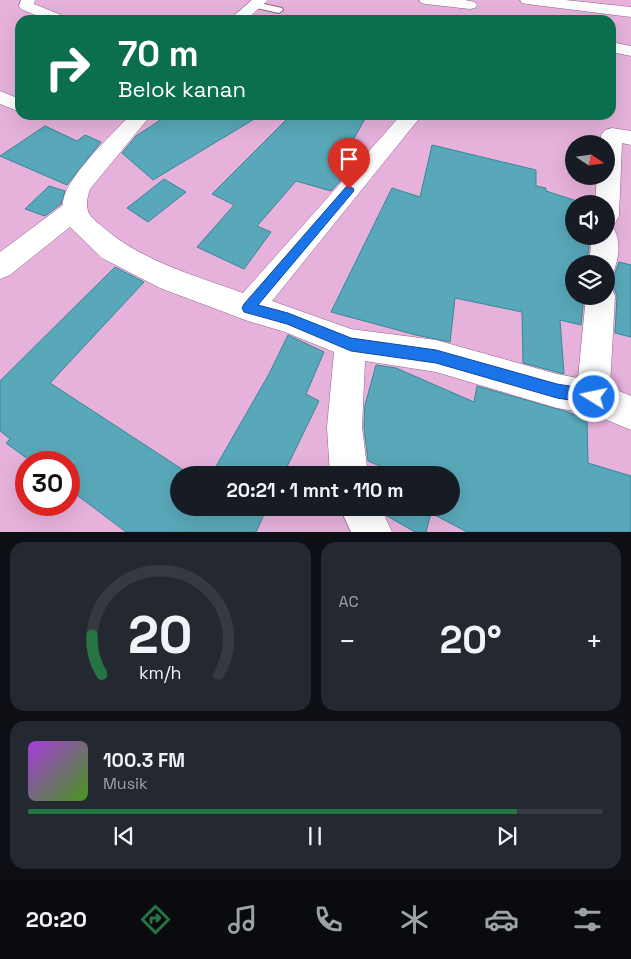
<!DOCTYPE html>
<html lang="id">
<meta charset="utf-8">
<style>
body{margin:0;font-family:"Space Grotesk",sans-serif;background:#242831;color:#f1f3f6;height:100vh;display:flex;flex-direction:column;font-size:19px;white-space:nowrap}
*{box-sizing:border-box;margin:0}
p{font-size:16px;color:#9ea1a6}
.icon{flex:none;width:28px;height:28px;fill:none;stroke:currentColor;stroke-width:2;stroke-linecap:round;stroke-linejoin:round}
.map{position:relative;height:532px;overflow:hidden}
.drawer{display:flex;flex-direction:column;gap:10px;padding:10px;background:#0d0f14;flex:1}
.drawer>*{flex:none}
.hud{position:absolute;left:15px;top:15px;width:601px;height:105px;border-radius:15px;box-shadow:0 5px 20px #0002;background:#0b6e4f;color:#fff;overflow:hidden}
.needle{width:32px;rotate:103deg}
.tools{position:absolute;left:565px;top:135px;display:grid;gap:10px}
.tools a{display:grid;place-items:center;width:50px;height:50px;border-radius:50%;background:#171b24;box-shadow:0 5px 20px #0002;font-size:25px}
.speed{position:absolute;left:15px;top:451px;display:flex;gap:10px;font-size:25px;font-weight:700;text-align:center}
.speed>*{display:grid;place-content:center;width:65px;height:65px;border-radius:50%;background:#171b24;box-shadow:0 5px 20px #0002;line-height:1}
.speed .limit{border:8px solid #d22;background:#fff;color:#111}
.pin{position:absolute;display:grid;place-items:center;width:42px;height:42px;color:#fff;margin:-51px -21px;border-radius:50% 50% 50% 0;rotate:-45deg;box-shadow:0 0 5px #0007}
.pin .icon{rotate:45deg}
.me{position:absolute;width:55px;margin:-28px;rotate:280deg;stroke-linejoin:round;filter:drop-shadow(0 0 4px #0008)}
.turn{display:flex;align-items:center;gap:18px;height:105px;padding:0 20px;font-size:22px}
.turn .icon{width:65px;height:65px;stroke-width:2.5}
.turn b{display:block;font-size:35px;line-height:42px}
.big{font-size:38px;font-weight:700;line-height:1.1}
.drawer .widget{flex:1;display:flex;flex-direction:column;justify-content:center;gap:8px;min-width:0;padding:0 18px;border-radius:15px;background:#242831}
.drawer .dial{align-items:center;gap:0}
.dial svg{height:130px;overflow:visible;fill:none;stroke:#363941;stroke-width:7;stroke-linecap:round;text-anchor:middle}
.dial text{fill:#f1f3f6;stroke:none}
.song{display:flex;align-items:center;gap:15px}
.cover{width:60px;height:60px;border-radius:8px;background:linear-gradient(135deg,hsl(280 70% 55%),hsl(100 70% 35%))}
.played{height:5px;border-radius:2px;background:linear-gradient(90deg,#257444 85%,#363941 85%)}
.keys{display:flex;justify-content:space-around;direction:ltr}
.heat{display:flex;justify-content:space-between;align-items:center;font-size:28px;direction:ltr}
.drawer .tiles{flex:1;display:grid;gap:10px;grid-template-columns:1fr 1fr}
.widget:last-child{grid-column:span 2}
.trip{position:absolute;left:170px;top:466px;width:290px;height:50px;border-radius:25px;background:#171b24;box-shadow:0 5px 20px #0002;font-weight:700;line-height:50px;text-align:center}
.menu{display:flex;height:80px;justify-content:space-around;align-items:center;background:#090b0e;color:#9ea1a6}
.menu .icon{width:35px;height:35px}
.menu .active{color:#257444}
.menu b{font-size:22px;color:#f1f3f6}
.map>svg:first-child{display:block}
.building{fill:#59a8b9;stroke:#368797}
.lines{fill:none;stroke-linecap:round;stroke-linejoin:round}
.lane-casing{stroke:#916289;stroke-width:2}
.street-casing{stroke:#916289;stroke-width:1}
.lane{fill:#fff;fill-rule:evenodd}
.street{fill:#fff;fill-rule:evenodd}
.route{fill:#1a73e8;stroke:#114b97}
</style>
<div class="map">
<svg width="631" height="532" viewBox="0 0 631 532">
<rect width="100%" height="100%" fill="#e6b2dc"/>
<!-- building -->
<g class="building">
<polygon points="168,115 261,115 153,180 122,153 136,136"/>
<polygon points="291,115 367,115 341,162 354,166 331,191 296,181 257,226 271,232 244,269 197,247 234,205 212,194"/>
<polygon points="45,126 77,141 85,135 101,142 67,185 0,156"/>
<polygon points="432,145 536,170 536,186 546,188 546,191 586,204 574,204 574,236 590,236 587,264 574,264 574,296 584,296 581,325 560,320 564,374 523,363 522,312 455,298 450,342 416,335 331,312 392,188 420,197"/>
<polygon points="164,179 186,192 148,222 127,208"/>
<polygon points="49,186 65,191 61,204 45,216 25,209"/>
<polygon points="619,262 631,265 631,337 615,333 617,296 613,286 606,283 606,276 615,273"/>
<polygon points="115,267 144,282 50,383 191,475 179,475 179,508 267,508 256,532 126,532 69,489 69,462 32,462 6,443 10,439 0,431 0,381"/>
<polygon points="288,335 324,352 306,394 319,401 283,475 211,475 269,374"/>
<polygon points="376,365 396,368 474,402 477,386 568,412 587,420 588,463 631,476 631,532 467,532 431,513 426,532 415,532 387,516 383,508 451,508 451,475 393,475 394,472 368,461 364,427 365,405"/>
</g>
<g class="lines">
<defs>
<polygon id="lane" points="255,2 282,8 283,10 279,13 252,7 251,5"/>
<g id="street">
<polygon points="21,0 35,0 34,4 66,17 69,20 47,20 21,9 19,6"/>
<polygon points="252,0 268,0 246,20 229,20"/>
<polygon points="419,0 465,0 475,2 477,5 475,8 470,9 426,4 421,3"/>
<polygon points="520,0 565,0 631,7 631,17 527,4 522,3"/>
<polygon points="611,42 631,46 631,56 611,52"/>
<polygon points="0,91 20,99 20,112 0,104"/>
<path d="M130,115H151L90,189C87,198 85,207 90,215C93,220 100,224 104,228C142,261 196,276 243,293L401,115H422L272,301L351,329L436,340L557,374L578,378L586,296H606V285L611,287L615,296L610,387L631,396V430L592,414L557,408L436,372L365,361L362,427L368,475H330L327,427L334,352L285,332L248,321L160,288L102,258L70,227L10,275L0,279V252L63,205C63,179 112,135 130,115Z"/>
<polygon points="612,128 631,131 631,145 622,143 619,216 615,223 606,226 606,204 595,204 597,176 606,176 606,144 601,144 601,135 605,130"/>
<path d="M606,226L614,229C621,241 619,260 613,272L606,274V264H589L592,236H606Z"/>
<polygon points="340,508 381,508 392,532 351,532"/>
</g>
</defs>
<!-- lane casing -->
<use href="#lane" class="lane-casing"/>
<!-- street casing -->
<use href="#street" class="street-casing"/>
<!-- lane -->
<use href="#lane" class="lane"/>
<!-- street -->
<use href="#street" class="street"/>
</g>
<!-- route -->
<polygon class="route" points="349,186 354,189 353,192 258,305 288,313 351,338 436,350 557,384 594,390 598,392 601,397 598,402 594,404 557,398 436,363 351,351 287,324 244,312 242,308 244,304 346,187"/>
</svg>
<div class="tools">
<a><svg class="needle" viewBox="-14 -14 28 28"><path d="M0-13l5 13h-10z" fill="#e53935"/><path d="M0 13l5-13h-10z" fill="#9ea1a6"/></svg></a>
<a><svg class="icon" aria-label="sound" viewBox="0 0 24 24"><path d="M4 9h4l5-4v14l-5-4H4zM17 9q2 3 0 6"/></svg></a>
<a><svg class="icon" aria-label="layers" viewBox="0 0 24 24"><path d="M12 4l9 5-9 5-9-5zM3 14l9 5 9-5"/></svg></a>
</div>
<div class="speed"><div class="limit">30</div></div>
<div class="pin" style="left:349px;top:189px;background:#d93025"><svg class="icon" aria-label="arrive" viewBox="0 0 24 24"><path d="M6 21V4h12l-3 4 3 4H6"/></svg></div>
<svg class="me" style="left:594px;top:397px" viewBox="-20 -20 40 40"><circle r="17" fill="#1a73e8" stroke="#fff" stroke-width="3"/><path d="M0-11L8 9 0 5-8 9z" fill="#fff"/></svg>
<div class="trip">20:21 · 1 mnt · 110 m</div>
<div class="hud">
<div class="turn"><svg class="icon" aria-label="right" viewBox="0 0 24 24"><path d="M7 20v-9h11M14 6l5 5-5 5"/></svg><div><b>70 m</b>Belok kanan</div></div>
</div>
</div>
<section class="drawer">
<div class="tiles">
<div class="widget dial"><svg viewBox="0 0 100 80">
<path d="M14 69A42 42 0 1 1 86 69"/>
<path d="M14 69A42 42 0 0 1 8 45" stroke="#257444"/>
<text x="50" y="56" font-size="32" font-weight="700">20</text>
<text x="50" y="72" font-size="11">km/h</text>
</svg></div>
<div class="widget"><p>AC</p>
<div class="heat"><a>−</a><b class="big">20°</b><a>+</a></div>
</div>
<div class="widget">
<div class="song"><i class="cover"></i><div><b>100.3 FM</b><p>Musik</p></div></div>
<div class="played"></div>
<div class="keys"><svg class="icon" aria-label="previous" viewBox="0 0 24 24"><path d="M18 5L8 12l10 7zM5 5v14"/></svg><svg class="icon" aria-label="pause" viewBox="0 0 24 24"><path d="M8 5v14M16 5v14"/></svg><svg class="icon" aria-label="next" viewBox="0 0 24 24"><path d="M6 5l10 7-10 7zM19 5v14"/></svg></div>
</div>
</div>
</section>
<nav class="menu">
<b>20:20</b>
<svg class="icon active" aria-label="directions" viewBox="0 0 24 24"><path d="M12 3l9 9-9 9-9-9zM9 14v-3h6M13 9l2 2-2 2"/></svg>
<svg class="icon" aria-label="music" viewBox="0 0 24 24"><path d="M9 18V5l10-2v13"/><circle cx="6" cy="18" r="3"/><circle cx="16" cy="16" r="3"/></svg>
<svg class="icon" aria-label="phone" viewBox="0 0 24 24"><path d="M5 4h4l2 5-3 2q2 4 5 5l2-3 5 2v4C11 20 4 13 5 4z"/></svg>
<svg class="icon" aria-label="climate" viewBox="0 0 24 24"><path d="M12 3v18M4 7l16 10M4 17L20 7"/></svg>
<svg class="icon" aria-label="car" viewBox="0 0 24 24"><path d="M5 17H2v-5l4-1 3-4h7l3 4 3 1v5h-3M9 17h6M6 11h13"/><circle cx="7" cy="17" r="2"/><circle cx="17" cy="17" r="2"/></svg>
<svg class="icon" aria-label="filters" viewBox="0 0 24 24"><path d="M4 7h16M4 17h16"/><circle cx="9" cy="7" r="2"/><circle cx="15" cy="17" r="2"/></svg>
</nav>
